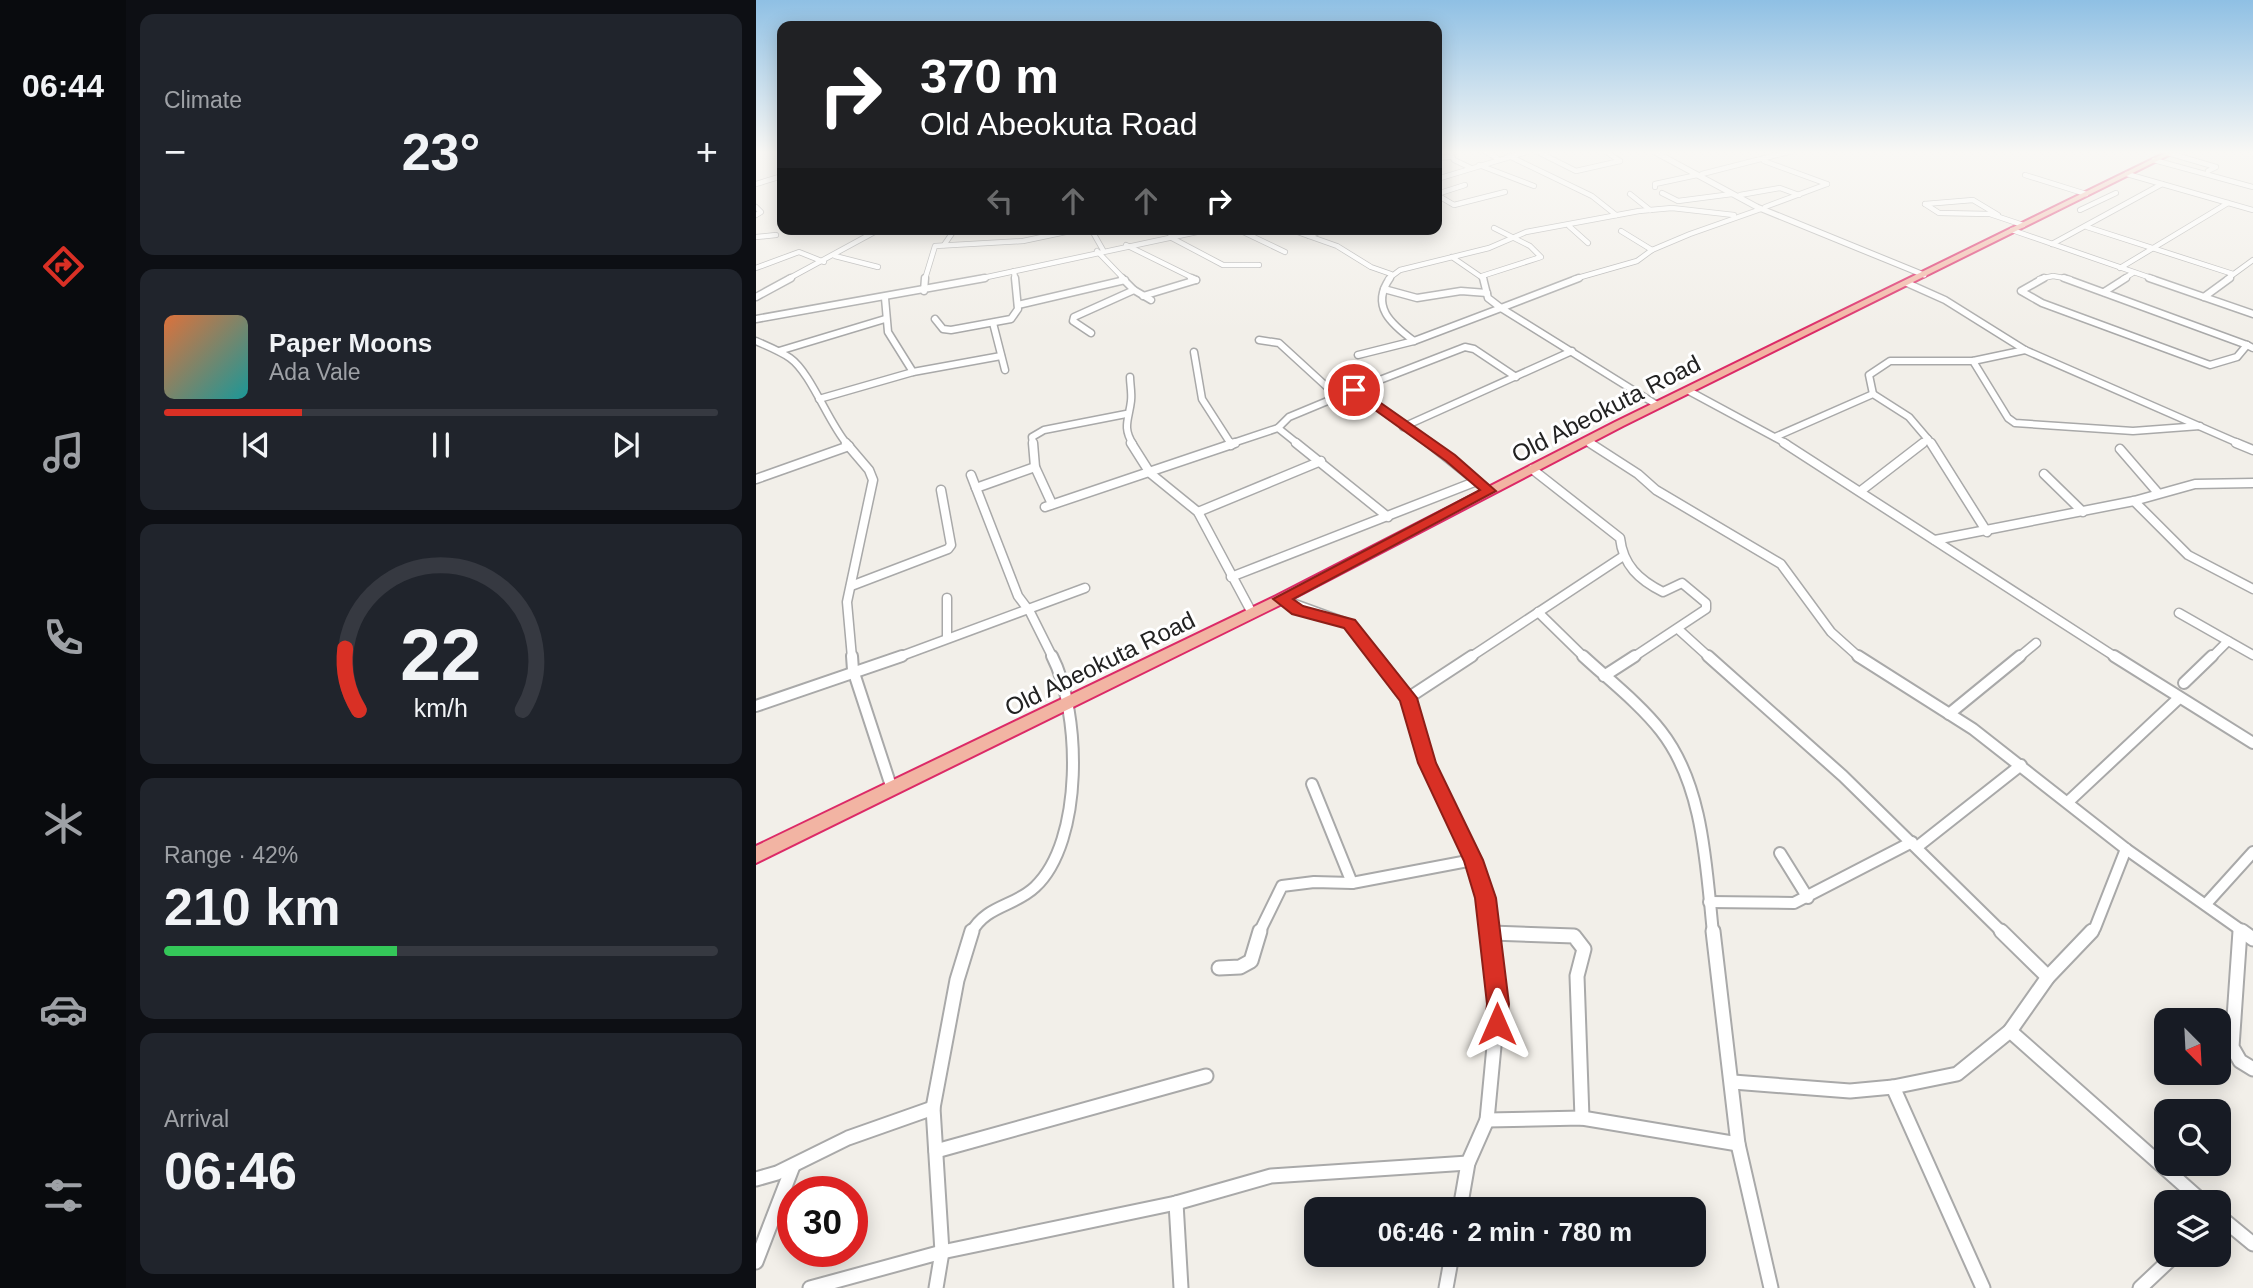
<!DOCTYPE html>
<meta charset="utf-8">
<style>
body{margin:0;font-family:Helvetica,sans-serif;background:#20242c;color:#f1f3f6;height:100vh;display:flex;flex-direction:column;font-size:26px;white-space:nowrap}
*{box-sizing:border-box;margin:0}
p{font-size:23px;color:#9ea1a6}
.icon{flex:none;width:38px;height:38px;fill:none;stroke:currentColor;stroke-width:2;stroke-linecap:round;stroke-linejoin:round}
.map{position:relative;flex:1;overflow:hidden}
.details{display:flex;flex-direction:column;gap:14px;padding:14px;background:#0d0f14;width:630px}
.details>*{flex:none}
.top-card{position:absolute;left:21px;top:21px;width:665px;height:214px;border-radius:14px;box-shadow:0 4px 18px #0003;background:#202124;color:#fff;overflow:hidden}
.needle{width:46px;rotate:156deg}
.fabs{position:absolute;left:1398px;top:1008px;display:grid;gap:14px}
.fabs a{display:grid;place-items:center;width:77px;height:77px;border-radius:14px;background:#171b24;box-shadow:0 4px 18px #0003;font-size:35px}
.speed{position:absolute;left:21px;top:1176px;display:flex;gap:14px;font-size:35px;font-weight:700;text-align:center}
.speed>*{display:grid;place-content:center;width:91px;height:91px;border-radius:50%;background:#171b24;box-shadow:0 4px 18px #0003;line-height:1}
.speed .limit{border:10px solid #d22;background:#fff;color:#111}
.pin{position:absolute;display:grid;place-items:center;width:60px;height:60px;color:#fff;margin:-30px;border:4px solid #fff;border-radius:50%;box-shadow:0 2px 7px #0007}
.me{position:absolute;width:77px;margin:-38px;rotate:0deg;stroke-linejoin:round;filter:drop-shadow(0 0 5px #0008)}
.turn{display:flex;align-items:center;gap:24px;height:147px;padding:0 28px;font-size:32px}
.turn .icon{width:91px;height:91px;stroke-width:2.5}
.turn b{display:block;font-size:49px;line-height:60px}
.lanes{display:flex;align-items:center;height:66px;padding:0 28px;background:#0003;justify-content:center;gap:35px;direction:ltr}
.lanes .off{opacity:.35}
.big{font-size:52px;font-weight:600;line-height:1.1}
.details .card{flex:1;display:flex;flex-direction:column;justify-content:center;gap:10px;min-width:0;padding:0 24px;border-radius:14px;background:#20242c}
.details .dial{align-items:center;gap:0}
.dial svg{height:182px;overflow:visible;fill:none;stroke:#363941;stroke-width:7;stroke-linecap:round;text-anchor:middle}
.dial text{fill:#f1f3f6;stroke:none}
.song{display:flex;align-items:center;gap:21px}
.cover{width:84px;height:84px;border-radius:10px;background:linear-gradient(135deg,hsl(20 70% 55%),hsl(180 70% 35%))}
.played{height:7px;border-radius:4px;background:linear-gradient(90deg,#d93025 25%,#363941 25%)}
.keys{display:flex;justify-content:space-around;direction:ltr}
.heat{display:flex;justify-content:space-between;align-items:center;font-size:38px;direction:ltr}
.charge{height:10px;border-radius:5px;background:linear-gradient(90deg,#34c759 42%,#363941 0)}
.trip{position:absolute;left:548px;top:1197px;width:402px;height:70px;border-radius:14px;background:#171b24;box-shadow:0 4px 18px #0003;font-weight:600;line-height:70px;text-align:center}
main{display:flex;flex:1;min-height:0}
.tabs{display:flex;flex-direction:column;width:126px;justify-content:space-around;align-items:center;background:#090b0e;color:#9ea1a6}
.tabs .icon{width:49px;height:49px}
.tabs .active{color:#d93025}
.tabs b{font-size:32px;color:#f1f3f6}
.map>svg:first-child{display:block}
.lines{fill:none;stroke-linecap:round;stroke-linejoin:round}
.minor-far4-casing{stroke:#a9a9a9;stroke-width:6}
.minor-far3-casing{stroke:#a9a9a9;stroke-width:9}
.minor-far2-casing{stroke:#a9a9a9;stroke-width:11}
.minor-far1-casing{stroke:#a9a9a9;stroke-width:14}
.minor-casing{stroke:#a9a9a9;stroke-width:17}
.tertiary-casing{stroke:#a9a9a9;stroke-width:7}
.trunk-casing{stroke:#dc2a67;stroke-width:4}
.minor-far4{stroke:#fff;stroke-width:4.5}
.minor-far3{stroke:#fff;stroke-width:6}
.minor-far2{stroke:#fff;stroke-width:8}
.minor-far1{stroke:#fff;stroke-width:10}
.minor{stroke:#fff;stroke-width:13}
.tertiary{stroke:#fff;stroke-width:5}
.trunk{fill:#f2b4a3;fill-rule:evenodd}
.route{fill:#d93025;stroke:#8d1f18;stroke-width:2}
.labels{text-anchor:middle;stroke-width:6;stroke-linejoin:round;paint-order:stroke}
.street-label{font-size:24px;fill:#222;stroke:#fff}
</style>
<main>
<nav class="tabs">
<b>06:44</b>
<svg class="icon active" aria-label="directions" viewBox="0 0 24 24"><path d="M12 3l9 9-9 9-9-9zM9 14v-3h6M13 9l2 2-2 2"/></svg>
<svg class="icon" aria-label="music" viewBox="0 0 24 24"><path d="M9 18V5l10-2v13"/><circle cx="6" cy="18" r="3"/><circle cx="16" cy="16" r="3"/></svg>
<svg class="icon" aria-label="phone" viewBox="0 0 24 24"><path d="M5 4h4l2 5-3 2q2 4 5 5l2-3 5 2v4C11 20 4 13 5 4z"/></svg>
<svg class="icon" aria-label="climate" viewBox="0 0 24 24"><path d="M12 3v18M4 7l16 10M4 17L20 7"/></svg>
<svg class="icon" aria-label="car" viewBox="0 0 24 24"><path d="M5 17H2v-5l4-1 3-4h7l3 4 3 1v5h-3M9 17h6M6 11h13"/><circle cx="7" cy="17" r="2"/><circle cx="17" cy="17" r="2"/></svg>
<svg class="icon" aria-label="filters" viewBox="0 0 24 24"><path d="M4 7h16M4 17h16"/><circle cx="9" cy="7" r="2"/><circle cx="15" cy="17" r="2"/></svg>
</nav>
<section class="details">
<div class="card"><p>Climate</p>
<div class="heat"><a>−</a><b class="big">23°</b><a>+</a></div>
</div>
<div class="card">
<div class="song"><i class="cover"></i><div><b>Paper Moons</b><p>Ada Vale</p></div></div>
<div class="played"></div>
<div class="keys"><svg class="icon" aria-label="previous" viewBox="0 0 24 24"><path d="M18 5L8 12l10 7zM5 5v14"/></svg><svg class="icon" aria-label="pause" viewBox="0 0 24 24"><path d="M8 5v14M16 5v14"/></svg><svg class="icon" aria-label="next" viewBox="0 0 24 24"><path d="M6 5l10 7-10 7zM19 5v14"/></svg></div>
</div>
<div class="card dial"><svg viewBox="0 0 100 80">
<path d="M14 69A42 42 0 1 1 86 69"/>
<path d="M14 69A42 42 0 0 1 8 42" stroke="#d93025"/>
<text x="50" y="56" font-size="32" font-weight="700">22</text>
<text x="50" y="72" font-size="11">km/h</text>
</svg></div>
<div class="card"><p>Range · 42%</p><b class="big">210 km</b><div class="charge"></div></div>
<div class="card"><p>Arrival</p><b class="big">06:46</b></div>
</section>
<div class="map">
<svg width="1497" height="1288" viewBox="0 0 1497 1288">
<rect width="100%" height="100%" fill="#f2efe9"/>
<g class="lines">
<defs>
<g id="minor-far4">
<polyline points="693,151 698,160 715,168"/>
<polyline points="729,151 742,159"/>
<polyline points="780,151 820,171 864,161"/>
<polyline points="849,151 864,161"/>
<polyline points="1412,153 1460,167 1452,171"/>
<polyline points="753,156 836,196 860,215"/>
<polyline points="681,158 694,157"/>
<polyline points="1398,160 1497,187"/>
<polyline points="1008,161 1071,184"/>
<polyline points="723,165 778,186"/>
<polyline points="946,174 1036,151"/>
<polyline points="1371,174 1406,184"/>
<polyline points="1269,175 1330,194"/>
<polyline points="681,179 774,151"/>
<polyline points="0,184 26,176"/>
<polyline points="899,187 899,184 941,175"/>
<polyline points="906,193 922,201 976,194"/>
<polyline points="681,194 709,185"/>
<polyline points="874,194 894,210"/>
<polyline points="681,195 698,205 749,192"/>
<polyline points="984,195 1024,188 1043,195"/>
<polyline points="1169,204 1183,213 1234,214 1267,225"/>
<polyline points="1169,204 1217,200 1242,215"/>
<polyline points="0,207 5,212 0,215"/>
<polyline points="1009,207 1071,184"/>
<polyline points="1324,210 1360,193"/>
<polyline points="813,226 832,243"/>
<polyline points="1331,227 1477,274"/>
<polyline points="335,229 347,250"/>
<polyline points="481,229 529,252"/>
<polyline points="533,229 581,246 615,267 635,274"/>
<polyline points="1256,230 1398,279"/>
<polyline points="865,231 896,250"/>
<polyline points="553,236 570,229"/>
<polyline points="0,237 20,235"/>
<polyline points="414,237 467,265 503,265"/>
<polyline points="1296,244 1406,184 1497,210"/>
<polyline points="188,245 199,229"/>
<polyline points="370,245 439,279"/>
<polyline points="341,251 368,279"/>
<polyline points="79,256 122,267"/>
<polyline points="696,257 728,279"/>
<polyline points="0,268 43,252 68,262"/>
<polyline points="1364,268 1472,203"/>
<polyline points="258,271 259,279"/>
<polyline points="726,276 785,257 774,246 738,228"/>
<polyline points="32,279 124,229"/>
<polyline points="169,279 179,246 267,241 324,229"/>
<polyline points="222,279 455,229"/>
<polyline points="632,279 644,270 733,248 770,232 883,211 916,208 978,215"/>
<polyline points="818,279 881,261 896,250 934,234 1005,209"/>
<polyline points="1283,279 1297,276 1314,279"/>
<polyline points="1367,279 1377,273"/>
<polyline points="1471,279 1497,260"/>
</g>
<g id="minor-far3">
<polyline points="366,278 378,290 395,300"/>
<polyline points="435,278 440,280"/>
<path d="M634,278C614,306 635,324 658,341"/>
<polyline points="727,278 732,298 745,308"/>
<polyline points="823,278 745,308 901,405"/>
<polyline points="1288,278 1265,291 1286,303 1454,365 1481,357 1491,345"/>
<polyline points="1308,278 1491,345"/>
<polyline points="1393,278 1497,314"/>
<polyline points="1151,283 1189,300 1269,350 1484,444"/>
<polyline points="628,289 661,298 705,291 731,293"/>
<polyline points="168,291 169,278"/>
<polyline points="1348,292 1370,278"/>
<polyline points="387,296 440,280"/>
<polyline points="0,297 35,278"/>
<polyline points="1448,297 1474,278"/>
<polyline points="129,298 132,332 157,372"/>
<polyline points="262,305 369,280"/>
<polyline points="0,319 229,278"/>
<polyline points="179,319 187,329 195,330 255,319 262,309 259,278"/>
<polyline points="237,323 249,370"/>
<polyline points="335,333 317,321 318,317 378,290"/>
<polyline points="503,340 523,343 582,397"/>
<path d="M0,341C11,346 24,351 34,358C55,373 72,422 91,444"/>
<polyline points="1491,345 1497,348"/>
<polyline points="23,351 129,319"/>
<polyline points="438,352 446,399 475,444"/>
<polyline points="602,355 658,341 745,308"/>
<polyline points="1217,361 1252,418 1259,423 1377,431 1444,426"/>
<path d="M374,377C374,384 376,393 375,401C373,419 366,427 377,444"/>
<polyline points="933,391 1031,444"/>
<polyline points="1117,394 1113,375 1134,361 1217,361 1269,350"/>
<polyline points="63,399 157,372 245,356"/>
<polyline points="647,427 816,351"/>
<polyline points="522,428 542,444"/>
<polyline points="1019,437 1117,394 1153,417 1176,444"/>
<polyline points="831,441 836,444"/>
<polyline points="277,444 276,437 288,430 370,414"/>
<polyline points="474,444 522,428 533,417 598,390"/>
<polyline points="676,444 598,390 709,347 718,349 760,377"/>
<polyline points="1165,444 1172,439"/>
</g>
<g id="minor-far2">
<polyline points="90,443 113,470 117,480 91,602 96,658"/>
<polyline points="277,443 279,467 296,504"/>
<polyline points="375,443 394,473 442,512 496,613"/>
<polyline points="474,443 475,445"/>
<polyline points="540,443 632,517"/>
<polyline points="673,443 733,491"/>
<polyline points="834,443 882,474 900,490 1025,564 1075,632 1104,658"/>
<polyline points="1028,443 1361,658"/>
<polyline points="1175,443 1231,532"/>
<polyline points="1480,443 1497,450"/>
<polyline points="1364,449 1402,493"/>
<path d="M776,469L864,538C867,565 883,580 907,592L926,583L950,603V609L876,658"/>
<polyline points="1288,474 1327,512"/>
<polyline points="215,475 262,596 274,612 297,658"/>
<polyline points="0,479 93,446"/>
<polyline points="220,488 279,467"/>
<polyline points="1106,490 1167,443"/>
<polyline points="1378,501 1432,555 1497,589"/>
<polyline points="289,507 479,443"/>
<polyline points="442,512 565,461"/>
<polyline points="1179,540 1378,501 1439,484 1497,483"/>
<polyline points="475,577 721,481"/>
<polyline points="95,586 192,549 195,545 185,490"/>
<polyline points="191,598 191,638"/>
<polyline points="525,599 591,623 621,658"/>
<polyline points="782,612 829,658"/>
<polyline points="1423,613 1497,655"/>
<polyline points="922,629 954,658"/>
<polyline points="140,658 329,588"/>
<polyline points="713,658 866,557"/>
<polyline points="1262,658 1280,643"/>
<polyline points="1455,658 1472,641"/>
</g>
<g id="minor-far1">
<polyline points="96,656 97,670 136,789"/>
<polyline points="620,656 652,698 671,763 717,860 729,898 733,933"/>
<path d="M827,656C853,680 884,704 905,731C948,786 950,867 957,933"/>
<polyline points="952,656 1087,776 1247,933"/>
<polyline points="1102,656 1217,729 1370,849 1489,933"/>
<polyline points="1358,656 1497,743"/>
<polyline points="848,676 879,656"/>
<polyline points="1428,683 1456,656"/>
<polyline points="652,698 716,656"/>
<polyline points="0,706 146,656"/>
<polyline points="1193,714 1264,656"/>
<polyline points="556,784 596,883"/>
<polyline points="1313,801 1423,698"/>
<polyline points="1161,847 1265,765"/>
<polyline points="1024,853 1052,898"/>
<polyline points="953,902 1038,903 1156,842"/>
<polyline points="1450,904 1497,852"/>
<path d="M215,933C230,905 258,907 279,887C328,841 325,712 296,656"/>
<polyline points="503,933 526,886 558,882 596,883 717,860"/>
<polyline points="1334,933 1339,928 1370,849"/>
<polyline points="1484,933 1484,930"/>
</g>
<g id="minor">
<polyline points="957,931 982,1144 1015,1288"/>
<polyline points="1245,931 1292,977"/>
<polyline points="1484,931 1476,1047 1484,1061 1497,1069"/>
<polyline points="1486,931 1497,939"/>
<polyline points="735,933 818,936 828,949 821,976 826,1118"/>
<polyline points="463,968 484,967 495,961 504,931"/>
<polyline points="1254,1031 1447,1202"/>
<polyline points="977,1082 1094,1091 1137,1087 1201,1074 1254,1031 1292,977 1336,931"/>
<polyline points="1137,1087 1227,1288"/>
<polyline points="731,1120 826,1118 982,1144"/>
<polyline points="180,1151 450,1076"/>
<polyline points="0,1179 21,1173 92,1138 177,1108"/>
<polyline points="420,1203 425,1288"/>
<polyline points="704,1209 712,1163 731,1120 742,1004 733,931"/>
<polyline points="1463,1216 1497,1244"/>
<polyline points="0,1262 37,1166"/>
<polyline points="54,1288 186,1252 420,1203 515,1176 712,1163"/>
<polyline points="180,1288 186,1252 177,1108 201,980 216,931"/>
<polyline points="690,1288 696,1255"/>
<polyline points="1384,1288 1419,1255"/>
</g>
<polyline id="tertiary" points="897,151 1001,207 1168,275"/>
<polygon id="trunk" points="1413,151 1421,151 867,426 530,602 0,863 0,846 520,596 859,422"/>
</defs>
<!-- minor-far4 casing -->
<use href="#minor-far4" class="minor-far4-casing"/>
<!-- minor-far3 casing -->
<use href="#minor-far3" class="minor-far3-casing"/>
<!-- minor-far2 casing -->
<use href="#minor-far2" class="minor-far2-casing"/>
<!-- minor-far1 casing -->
<use href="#minor-far1" class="minor-far1-casing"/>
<!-- minor casing -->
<use href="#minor" class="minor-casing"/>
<!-- tertiary casing -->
<use href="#tertiary" class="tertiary-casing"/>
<!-- trunk casing -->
<use href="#trunk" class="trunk-casing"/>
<!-- minor-far4 -->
<use href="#minor-far4" class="minor-far4"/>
<!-- minor-far3 -->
<use href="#minor-far3" class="minor-far3"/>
<!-- minor-far2 -->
<use href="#minor-far2" class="minor-far2"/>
<!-- minor-far1 -->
<use href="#minor-far1" class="minor-far1"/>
<!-- minor -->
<use href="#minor" class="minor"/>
<!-- tertiary -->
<use href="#tertiary" class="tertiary"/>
<!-- trunk -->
<use href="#trunk" class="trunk"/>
</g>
<!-- sky -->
<linearGradient id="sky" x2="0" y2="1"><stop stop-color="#8fc0e4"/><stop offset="0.46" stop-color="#f9f8f5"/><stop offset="1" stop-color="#f9f8f5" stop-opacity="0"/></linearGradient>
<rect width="1497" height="331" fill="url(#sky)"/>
<!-- route -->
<polygon class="route" points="594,387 602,387 699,455 740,491 537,599 547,606 599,620 661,698 680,763 727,860 740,898 753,1004 749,1032 741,1036 733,1032 729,1024 731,1004 719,898 708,861 662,763 644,701 588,628 536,614 517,599 724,490 690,461 594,392"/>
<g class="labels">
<!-- street labels -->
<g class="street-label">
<text transform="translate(850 409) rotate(-27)" y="8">Old Abeokuta Road</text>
<text transform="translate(344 664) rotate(-26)" y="8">Old Abeokuta Road</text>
</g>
</g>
</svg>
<div class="fabs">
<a><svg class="needle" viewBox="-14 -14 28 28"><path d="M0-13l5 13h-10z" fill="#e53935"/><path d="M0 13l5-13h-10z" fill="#9ea1a6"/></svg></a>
<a><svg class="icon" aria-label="search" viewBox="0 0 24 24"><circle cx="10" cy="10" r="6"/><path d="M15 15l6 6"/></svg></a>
<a><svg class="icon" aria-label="layers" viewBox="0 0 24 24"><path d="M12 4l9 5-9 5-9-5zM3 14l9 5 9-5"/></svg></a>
</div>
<div class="speed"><div class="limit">30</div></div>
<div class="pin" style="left:598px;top:390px;background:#d93025"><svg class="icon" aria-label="arrive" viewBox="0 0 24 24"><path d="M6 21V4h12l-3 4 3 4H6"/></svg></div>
<svg class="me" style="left:741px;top:1024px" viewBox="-20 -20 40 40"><path d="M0-17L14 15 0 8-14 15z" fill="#d93025" stroke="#fff" stroke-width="4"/></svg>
<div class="trip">06:46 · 2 min · 780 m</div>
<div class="top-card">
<div class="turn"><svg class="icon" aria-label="right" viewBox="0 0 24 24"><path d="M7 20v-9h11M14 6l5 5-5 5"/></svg><div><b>370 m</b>Old Abeokuta Road</div></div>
<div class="lanes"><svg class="icon off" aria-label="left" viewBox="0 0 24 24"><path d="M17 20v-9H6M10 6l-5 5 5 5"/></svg><svg class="icon off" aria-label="ahead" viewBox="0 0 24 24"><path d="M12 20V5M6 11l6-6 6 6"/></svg><svg class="icon off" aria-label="ahead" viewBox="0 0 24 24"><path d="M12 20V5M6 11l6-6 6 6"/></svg><svg class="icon" aria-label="right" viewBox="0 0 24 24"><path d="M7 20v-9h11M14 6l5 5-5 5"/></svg></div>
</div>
</div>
</main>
